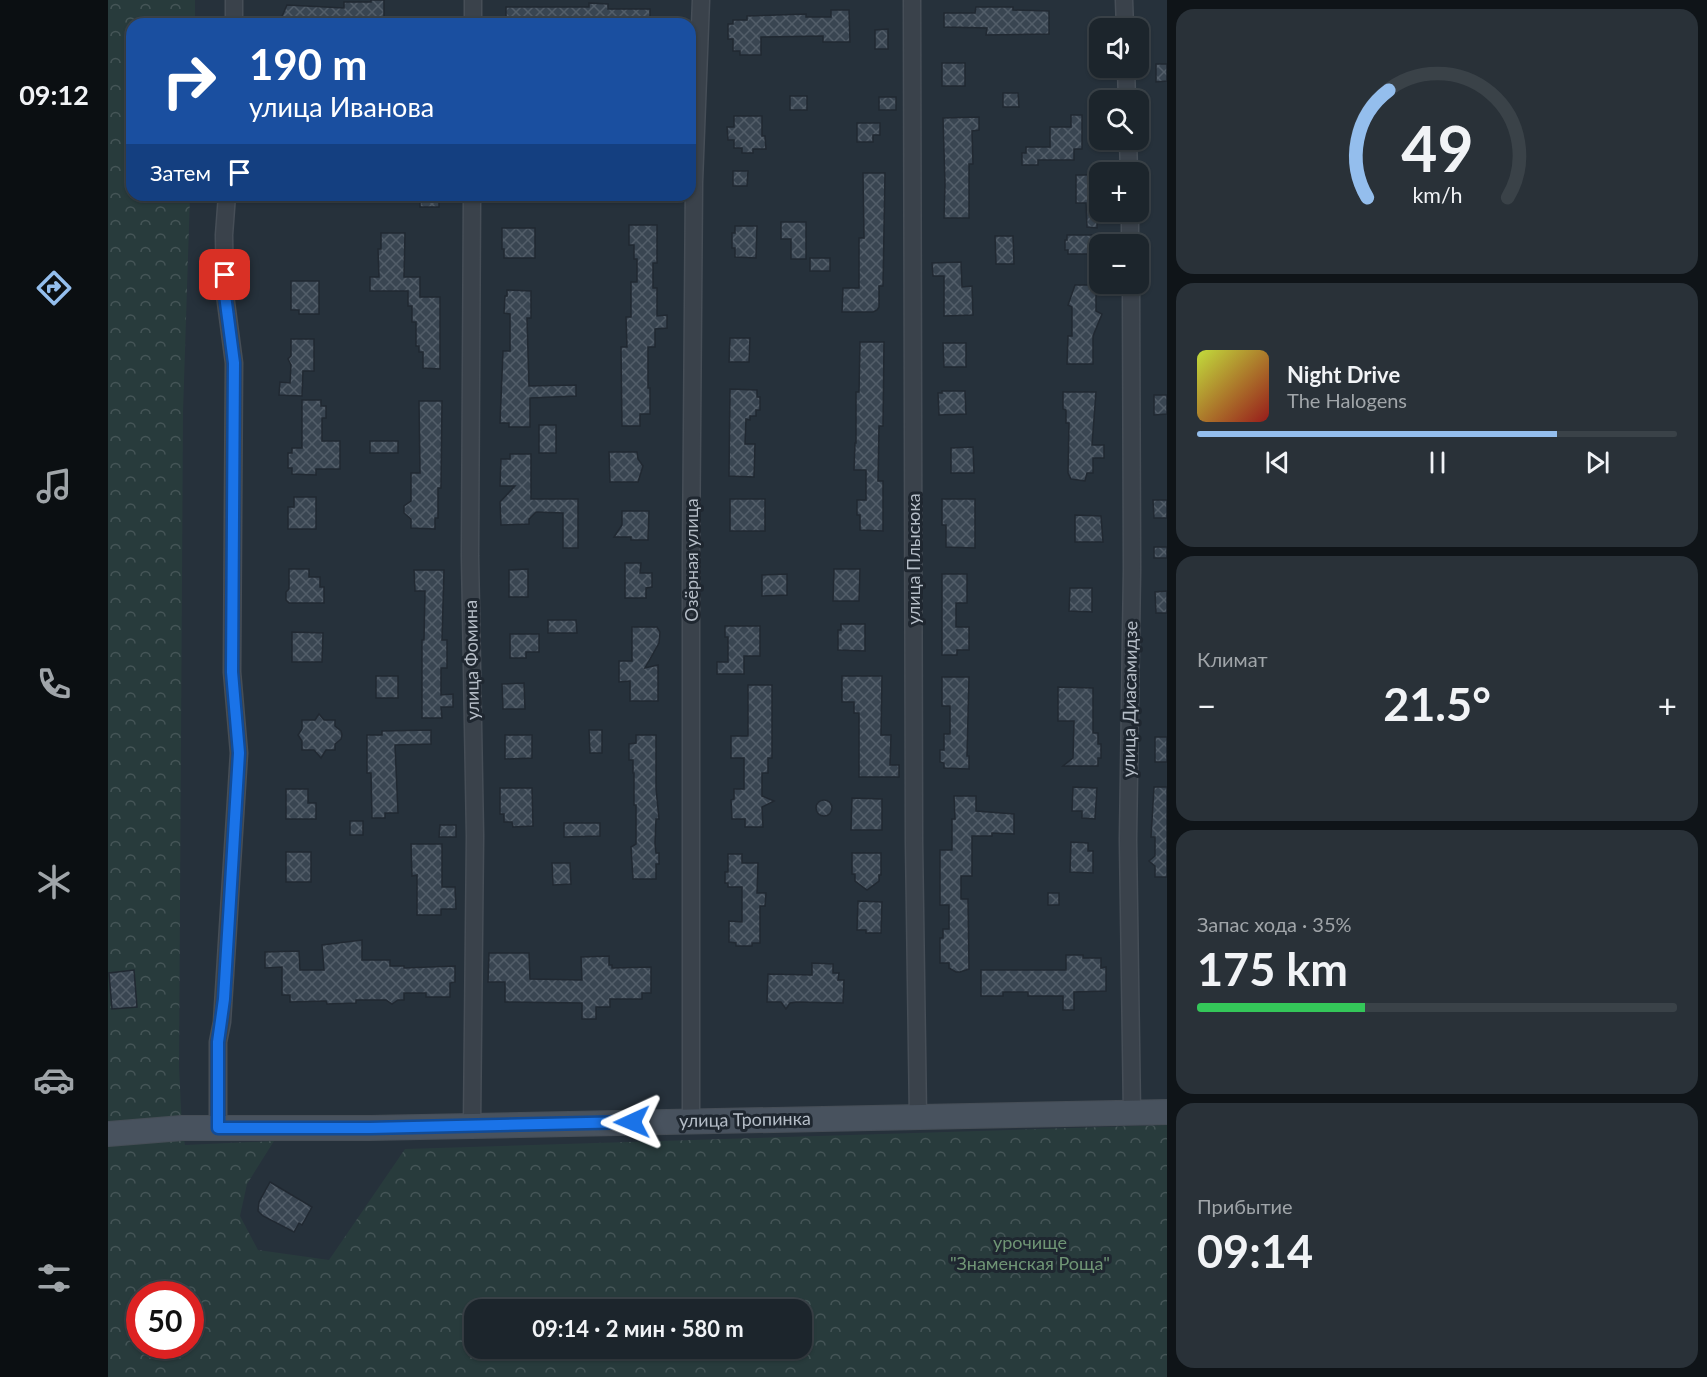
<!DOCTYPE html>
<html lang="ru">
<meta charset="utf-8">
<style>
body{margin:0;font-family:Lato,sans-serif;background:#293138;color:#f1f3f6;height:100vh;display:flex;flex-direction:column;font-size:22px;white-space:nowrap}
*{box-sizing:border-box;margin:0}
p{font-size:20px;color:#a0a5a9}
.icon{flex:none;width:33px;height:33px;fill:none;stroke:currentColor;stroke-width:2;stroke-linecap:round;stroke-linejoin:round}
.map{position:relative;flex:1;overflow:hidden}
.sheet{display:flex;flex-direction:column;gap:9px;padding:9px;background:#0f1418;width:540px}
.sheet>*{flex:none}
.banner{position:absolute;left:18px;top:18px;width:570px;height:183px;border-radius:18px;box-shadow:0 2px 4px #0004,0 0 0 2px #3a4248;background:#1a4fa0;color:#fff;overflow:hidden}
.buttons{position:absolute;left:981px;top:18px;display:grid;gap:12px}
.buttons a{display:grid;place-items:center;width:60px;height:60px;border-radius:12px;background:#1c252c;box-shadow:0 2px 4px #0004,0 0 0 2px #3a4248;font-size:30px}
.speed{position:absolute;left:18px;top:1281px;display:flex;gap:12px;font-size:30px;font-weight:700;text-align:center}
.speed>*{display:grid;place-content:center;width:78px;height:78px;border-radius:50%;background:#1c252c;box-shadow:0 2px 4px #0004,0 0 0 2px #3a4248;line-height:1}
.speed .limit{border:9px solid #d22;background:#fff;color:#111}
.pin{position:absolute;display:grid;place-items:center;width:51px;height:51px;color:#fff;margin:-26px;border-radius:12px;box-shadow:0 3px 9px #0006}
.me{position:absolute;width:66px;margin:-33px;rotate:269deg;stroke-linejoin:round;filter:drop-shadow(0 0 4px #0008)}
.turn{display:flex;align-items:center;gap:21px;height:126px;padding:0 24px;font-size:27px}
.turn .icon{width:78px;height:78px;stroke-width:2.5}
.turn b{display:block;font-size:42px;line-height:51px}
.then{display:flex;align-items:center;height:57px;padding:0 24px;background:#0003;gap:12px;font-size:22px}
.big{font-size:45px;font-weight:700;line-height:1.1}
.sheet .widget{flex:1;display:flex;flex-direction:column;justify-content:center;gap:9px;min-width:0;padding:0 21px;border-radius:18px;background:#293138}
.sheet .dial{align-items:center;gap:0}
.dial svg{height:156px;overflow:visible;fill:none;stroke:#3a4248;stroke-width:7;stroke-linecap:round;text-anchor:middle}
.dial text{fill:#f1f3f6;stroke:none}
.song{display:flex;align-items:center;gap:18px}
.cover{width:72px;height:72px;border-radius:9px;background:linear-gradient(135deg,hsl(70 70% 55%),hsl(0 70% 35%))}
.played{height:6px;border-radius:3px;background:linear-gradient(90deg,#94beed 75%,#3a4248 75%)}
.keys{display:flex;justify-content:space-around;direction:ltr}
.heat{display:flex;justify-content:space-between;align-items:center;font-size:33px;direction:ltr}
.charge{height:9px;border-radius:4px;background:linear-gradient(90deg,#34c759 35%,#3a4248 0)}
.trip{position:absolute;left:356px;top:1299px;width:348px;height:60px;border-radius:18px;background:#1c252c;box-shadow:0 2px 4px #0004,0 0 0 2px #3a4248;font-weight:700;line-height:60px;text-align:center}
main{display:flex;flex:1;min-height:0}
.tab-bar{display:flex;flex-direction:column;width:108px;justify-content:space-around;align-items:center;background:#0b0f12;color:#a0a5a9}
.tab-bar .icon{width:42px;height:42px}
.tab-bar .current{color:#94beed}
.tab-bar b{font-size:27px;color:#f1f3f6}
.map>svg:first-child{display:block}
.forest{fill:url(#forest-crowns);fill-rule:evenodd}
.building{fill:url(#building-cross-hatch);stroke:#212932;stroke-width:1.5}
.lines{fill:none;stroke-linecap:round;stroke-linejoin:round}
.street-casing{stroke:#464e57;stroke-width:19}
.secondary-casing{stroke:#464e57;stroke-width:26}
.street{stroke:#3a424b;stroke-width:16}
.secondary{stroke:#48525e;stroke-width:24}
.route-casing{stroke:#114b97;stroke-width:15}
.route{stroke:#1a73e8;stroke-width:10}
.labels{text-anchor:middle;stroke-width:6;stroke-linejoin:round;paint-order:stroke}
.street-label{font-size:18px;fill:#b5bdc7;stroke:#1f2730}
.park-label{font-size:18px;fill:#6f9575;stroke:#1f2730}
</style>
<main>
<nav class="tab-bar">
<b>09:12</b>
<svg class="icon current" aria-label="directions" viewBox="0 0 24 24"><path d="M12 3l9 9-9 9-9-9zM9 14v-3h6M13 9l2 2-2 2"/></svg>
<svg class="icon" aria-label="music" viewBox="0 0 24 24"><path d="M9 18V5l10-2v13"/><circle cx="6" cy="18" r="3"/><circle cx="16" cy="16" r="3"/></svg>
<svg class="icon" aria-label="phone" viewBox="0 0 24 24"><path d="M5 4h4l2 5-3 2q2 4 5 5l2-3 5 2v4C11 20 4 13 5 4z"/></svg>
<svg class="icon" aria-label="climate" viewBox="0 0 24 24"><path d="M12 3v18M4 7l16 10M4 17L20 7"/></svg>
<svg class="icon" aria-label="car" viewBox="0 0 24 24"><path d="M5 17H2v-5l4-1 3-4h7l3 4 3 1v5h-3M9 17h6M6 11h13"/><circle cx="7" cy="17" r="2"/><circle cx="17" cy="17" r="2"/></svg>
<svg class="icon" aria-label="filters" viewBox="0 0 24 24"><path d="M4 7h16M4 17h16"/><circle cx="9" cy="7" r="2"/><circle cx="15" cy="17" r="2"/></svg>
</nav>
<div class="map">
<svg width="1059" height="1377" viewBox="0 0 1059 1377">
<defs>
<pattern id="forest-crowns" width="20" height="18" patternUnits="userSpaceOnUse" patternTransform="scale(1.5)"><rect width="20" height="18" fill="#283b3c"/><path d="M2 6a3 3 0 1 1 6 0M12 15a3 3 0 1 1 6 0" fill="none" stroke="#455557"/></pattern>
<pattern id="building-cross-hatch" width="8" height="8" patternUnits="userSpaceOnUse" patternTransform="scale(1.5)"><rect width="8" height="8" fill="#394551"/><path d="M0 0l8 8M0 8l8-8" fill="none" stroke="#535e69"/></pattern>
</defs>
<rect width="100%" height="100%" fill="#26313b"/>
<!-- forest -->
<path class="forest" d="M0,0H87V24H24V195H82L75,412L71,1067L74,1128L77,1145L166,1141L139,1184L132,1216L150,1250L221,1260L297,1149L1059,1125V1377H0ZM32,1294H82V1346H32ZM366,1310H693V1348H366Z"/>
<!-- building -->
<g class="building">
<polygon points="263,0 276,0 276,24 175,24 176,21 172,21 179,5 236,8 236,2 263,2"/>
<polygon points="481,3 500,4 500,9 542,9 542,24 398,24 398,7 481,7"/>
<polygon points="868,7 905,7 905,10 941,11 941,34 878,35 879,28 836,27 836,13 867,13"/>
<polygon points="723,10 741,10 742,42 715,42 715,36 653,37 653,55 632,55 632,51 625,51 625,39 620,39 620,24 625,24 625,20 639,20 639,16 698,14 698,17 723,17"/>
<polygon points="780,29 780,49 767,49 767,30"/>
<rect x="834" y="63" width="23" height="23"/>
<polygon points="1048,64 1059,64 1059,81 1048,82"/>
<polygon points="895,93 910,93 911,107 895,107"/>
<rect x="682" y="96" width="17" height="14"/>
<rect x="771" y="97" width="17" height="13"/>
<polygon points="963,115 974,115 974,149 966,149 966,160 930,160 930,165 914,165 914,153 918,153 918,147 942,147 942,127 963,127"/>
<polygon points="626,116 654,116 654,136 657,136 658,149 645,149 645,153 634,153 634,148 626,148 626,140 620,140 619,127 626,127"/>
<polygon points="871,117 871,130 864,131 865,164 861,164 861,218 836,218 837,184 835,118"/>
<polygon points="749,123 772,123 772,135 765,135 765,142 749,142"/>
<polygon points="625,171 640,171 639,186 625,186"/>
<polygon points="755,173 777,173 775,286 771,286 771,307 769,310 765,312 734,312 735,288 751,288 751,238 756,238"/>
<polygon points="968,175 990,175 989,228 979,227 978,203 968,203"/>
<rect x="312" y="195" width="19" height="12"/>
<polygon points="673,222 698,222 698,259 683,259 683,239 673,239"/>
<polygon points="521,225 549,225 549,263 545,263 545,288 549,288 549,316 559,315 559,328 547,329 547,347 540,347 540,388 542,388 542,414 532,414 532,426 514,426 513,347 519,347 518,317 523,317 523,282 529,282 529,259 526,259 526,245 521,245"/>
<polygon points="627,226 649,226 648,258 627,257 627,248 624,248 624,233 627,233"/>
<polygon points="394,228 427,228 427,258 396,258 396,249 394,249"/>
<polygon points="273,233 297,233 296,277 312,277 312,297 332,297 332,369 315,368 315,352 311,352 311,346 308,346 308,322 304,322 304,306 300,306 300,291 262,291 262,277 271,277 270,249 273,249"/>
<polygon points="959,235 986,235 986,239 990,239 990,250 986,250 986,254 960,254 960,250 957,250 957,240 959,240"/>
<polygon points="887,236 905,236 906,264 888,264"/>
<rect x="702" y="258" width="20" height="13"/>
<polygon points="853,262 854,287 864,286 865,315 836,316 836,276 825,276 824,263"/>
<polygon points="183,281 211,281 211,314 191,314 191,310 183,310"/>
<polygon points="967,285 988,285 988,311 994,314 985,336 985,364 959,364 960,336 964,336 964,307 960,305"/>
<polygon points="399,290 423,291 423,318 419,318 421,386 468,385 468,396 422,398 422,427 401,427 401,423 392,423 395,351 402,351 402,314 396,313 397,296 399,296"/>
<polygon points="622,338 642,338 641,362 621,362"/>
<polygon points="183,339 206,339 206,371 195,371 194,396 171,395 172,382 182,383 183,365 180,359 183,356"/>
<polygon points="752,342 776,342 775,426 771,426 770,481 775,481 775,531 752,530 752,515 749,515 749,500 758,500 758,470 746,470 747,443 748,443 748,392 751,392"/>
<polygon points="835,343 858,343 858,367 836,367"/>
<polygon points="622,389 649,390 649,397 652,397 652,410 648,410 648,416 642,416 642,420 638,419 637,444 647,444 646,477 621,476"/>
<polygon points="834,391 857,391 858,414 831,415 830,393 834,393"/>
<polygon points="955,392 988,392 984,445 996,445 996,458 985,458 985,473 979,473 977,481 963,479 960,473 961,423 958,423 958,410 955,409"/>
<polygon points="1046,395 1059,395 1059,414 1046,415"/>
<polygon points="194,400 213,400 213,406 218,406 218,418 214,418 214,441 232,441 232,469 208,469 208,475 184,474 184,468 180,468 180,453 184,453 184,448 194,448"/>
<polygon points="311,401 334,401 333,488 330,488 330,518 327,518 327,529 303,528 303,519 296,513 296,506 303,501 303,473 312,473"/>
<rect x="431" y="425" width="17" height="28"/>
<rect x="262" y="441" width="28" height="12"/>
<polygon points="865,447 866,473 843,473 843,448"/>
<polygon points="501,452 529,452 530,459 535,466 530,482 502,482"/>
<polygon points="402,454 423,454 423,499 470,499 470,548 455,548 455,513 428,512 421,519 421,524 393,525 392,502 407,486 392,486 393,459 402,459"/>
<polygon points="186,497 208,497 208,529 180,529 180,507 186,507"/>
<rect x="622" y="499" width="35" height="32"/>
<polygon points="834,499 867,499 867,548 838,547 838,525 834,525"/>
<polygon points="1045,500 1059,500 1059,518 1046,518"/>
<polygon points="514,511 541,511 540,540 523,540 523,537 506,537 514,525"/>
<polygon points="967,515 993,516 995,542 967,542"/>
<rect x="1046" y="547" width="13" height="11"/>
<polygon points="517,563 533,563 532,573 544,573 544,587 538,588 538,598 517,598"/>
<polygon points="181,569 201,569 201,577 212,577 212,587 216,587 216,603 181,603 178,600 178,592 181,589"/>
<polygon points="420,569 420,597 401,597 401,570"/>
<polygon points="726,569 752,569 751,601 725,601"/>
<polygon points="306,570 336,570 334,640 339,640 339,668 333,668 333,695 345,694 345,707 333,707 334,718 314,718 314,640 316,640 317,591 307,591"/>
<polygon points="679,574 679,595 654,596 654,575"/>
<polygon points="834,574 859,574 859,603 848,603 848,627 861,627 861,650 849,650 849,655 834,655"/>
<polygon points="962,588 984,588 984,612 961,611"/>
<polygon points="1059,591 1059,613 1048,613 1047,592"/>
<polygon points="440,620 468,620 469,633 440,633"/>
<polygon points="733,624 757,624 757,651 730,650 730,630 733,630"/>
<polygon points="617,626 652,626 652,656 636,656 636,674 609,674 609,662 620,662 620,637 617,637"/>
<polygon points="524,627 549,627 552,632 551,643 537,668 550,665 550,701 522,701 522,681 511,682 511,661 524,661"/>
<polygon points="184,632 215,633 214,662 184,662"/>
<polygon points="402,634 431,634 431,652 418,652 418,658 402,658"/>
<rect x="268" y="676" width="22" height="22"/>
<polygon points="734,676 774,676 773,735 783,735 782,765 791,765 791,777 751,777 751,713 746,713 746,702 734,702"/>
<polygon points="834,677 861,677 859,756 861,756 861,769 836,768 836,763 832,762 832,750 836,750 836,734 842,734 842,706 834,706"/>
<polygon points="416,683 417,709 395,709 394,684"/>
<polygon points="640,685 664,685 664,758 660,758 660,773 654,773 654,796 666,801 654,807 655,827 637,827 637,819 624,819 623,800 626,799 626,789 636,789 636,758 623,758 623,736 640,736"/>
<polygon points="950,687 985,688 985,733 990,733 990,744 993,744 993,758 990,758 990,766 955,766 965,758 966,721 950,721"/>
<polygon points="211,714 216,720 227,720 227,726 233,731 234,735 233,739 227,744 227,750 218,750 213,758 206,750 194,750 194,741 190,735 194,729 194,720 207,720"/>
<polygon points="323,730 323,744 287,745 290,813 277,813 277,818 264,818 263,773 259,773 259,735 274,735 274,731"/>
<polygon points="481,730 494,730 494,753 482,753"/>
<polygon points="397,735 424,735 424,758 397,759"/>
<polygon points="528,735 548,735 548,788 551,819 548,819 547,844 548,853 551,853 551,864 548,864 548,879 525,879 523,847 528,844 528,805 526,805 526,773 525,773 525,760 521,760 521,744 528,743"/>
<rect x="1047" y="737" width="12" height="25"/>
<polygon points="965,787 989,788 987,819 974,818 974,811 964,811"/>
<polygon points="1046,787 1059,787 1059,877 1047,877 1047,866 1041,861 1047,856 1047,837 1043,837"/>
<polygon points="392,788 424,788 425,826 405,827 404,822 396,822 396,814 392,814"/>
<polygon points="178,789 200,789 200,803 208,803 208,819 178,819"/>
<polygon points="846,796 868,796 868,811 906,814 906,834 884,833 884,836 864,836 864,876 853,876 853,899 860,899 861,969 852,972 848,972 841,968 841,963 832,963 832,938 835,938 835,929 841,929 841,905 832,905 832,850 844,850 844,819 847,819"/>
<polygon points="744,798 774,799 774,830 743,830"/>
<circle cx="716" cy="808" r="8"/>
<rect x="242" y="821" width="13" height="14"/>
<polygon points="456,823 492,823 492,836 456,837"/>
<polygon points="332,825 348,825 348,837 331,837"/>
<polygon points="963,842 980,843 980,851 985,851 985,873 962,872"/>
<polygon points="303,844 334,844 334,887 347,887 348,909 333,909 333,915 309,915 309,875 304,876"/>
<rect x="178" y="852" width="25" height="30"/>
<polygon points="744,853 773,853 773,875 771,875 771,881 759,890 747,881 747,874 744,874"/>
<polygon points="620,854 634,854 634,863 650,863 649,893 658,893 657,906 652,906 652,943 644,943 644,946 628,946 628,943 621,942 621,921 634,922 634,887 620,887 620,883 617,883 617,872 620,872"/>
<polygon points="444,863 462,863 463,884 445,885"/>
<rect x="940" y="893" width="11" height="12"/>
<polygon points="750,901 774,902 773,933 758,933 758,930 749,930"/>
<polygon points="254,940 254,960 282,960 282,966 296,966 296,968 347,966 347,982 342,983 342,997 318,997 318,993 296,993 296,1000 290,1000 284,1004 278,1000 248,1000 248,1003 219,1004 218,1001 182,1002 182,995 174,995 174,967 157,968 157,952 191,951 192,970 216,970 214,945"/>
<polygon points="381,953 421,953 422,979 474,980 473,957 501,956 501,965 504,965 504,968 543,967 543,993 534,993 534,999 502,999 502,1007 488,1007 488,1019 474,1019 474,1003 397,1002 397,982 380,982"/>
<polygon points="958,955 975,955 975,958 993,958 993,968 998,967 998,991 966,992 966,1010 955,1010 955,996 920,996 920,992 895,992 895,996 873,996 873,970 958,970"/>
<polygon points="704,963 725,964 725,973 731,973 730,980 736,980 735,1003 689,1002 682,1003 678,1009 673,1002 659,1002 660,974 704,975"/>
<polygon points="26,970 29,1007 4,1009 1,973"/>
<polygon points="162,1182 204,1207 194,1225 191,1223 186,1232 155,1216 150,1211 151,1202"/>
</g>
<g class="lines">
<defs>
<g id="street">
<polyline points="804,0 806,842 810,1117"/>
<polyline points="1016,0 1017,28"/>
<polyline points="126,24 126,0"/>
<polyline points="365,24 365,0"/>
<polyline points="1018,68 1019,100"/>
<polyline points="1020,140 1021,172"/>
<polyline points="1022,212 1022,244"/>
<polyline points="1023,284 1024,570 1020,840 1024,1114"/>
<polyline points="583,1121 583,559 586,182 593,0"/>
<polyline points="364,1125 367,836 362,556 364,195"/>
<polyline points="110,1128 110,1042 114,1022 131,753 124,672 126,363 117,295 116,235 119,195"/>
</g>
<polyline id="secondary" points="0,1134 74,1128 262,1128 1059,1112"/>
</defs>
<!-- street casing -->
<use href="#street" class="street-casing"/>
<!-- secondary casing -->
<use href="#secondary" class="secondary-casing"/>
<!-- street -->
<use href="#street" class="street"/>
<!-- secondary -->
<use href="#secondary" class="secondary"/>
</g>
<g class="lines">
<defs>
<polyline id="route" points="117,275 117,295 126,363 124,672 131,753 116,999 110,1042 110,1128 262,1128 524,1122"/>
</defs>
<!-- route casing -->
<use href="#route" class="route-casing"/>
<!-- route -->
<use href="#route" class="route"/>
</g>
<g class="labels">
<!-- street labels -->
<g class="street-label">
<text transform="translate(806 559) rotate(-90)" y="6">улица Плысюка</text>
<text transform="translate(584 560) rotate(-90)" y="6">Озёрная улица</text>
<text transform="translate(364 660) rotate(-91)" y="6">улица Фомина</text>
<text transform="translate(1022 699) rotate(-89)" y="6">улица Диасамидзе</text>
<text transform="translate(637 1120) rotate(-1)" y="6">улица Тропинка</text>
</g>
<!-- park labels -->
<g class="park-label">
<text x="922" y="1249">урочище<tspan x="922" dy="21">"Знаменская Роща"</tspan></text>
</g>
</g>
</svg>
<div class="buttons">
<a><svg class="icon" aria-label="sound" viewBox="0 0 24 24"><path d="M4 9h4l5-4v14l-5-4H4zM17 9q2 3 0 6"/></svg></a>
<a><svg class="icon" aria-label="search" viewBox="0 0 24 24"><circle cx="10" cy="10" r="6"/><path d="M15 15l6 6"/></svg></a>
<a>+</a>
<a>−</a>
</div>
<div class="speed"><div class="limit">50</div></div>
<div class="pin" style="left:117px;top:275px;background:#d93025"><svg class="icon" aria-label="arrive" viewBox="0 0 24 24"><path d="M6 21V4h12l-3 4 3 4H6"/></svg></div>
<svg class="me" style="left:524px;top:1122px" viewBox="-20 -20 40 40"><path d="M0-17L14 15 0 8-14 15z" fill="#1a73e8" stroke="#fff" stroke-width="4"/></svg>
<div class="trip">09:14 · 2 мин · 580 m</div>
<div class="banner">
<div class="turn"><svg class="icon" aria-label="right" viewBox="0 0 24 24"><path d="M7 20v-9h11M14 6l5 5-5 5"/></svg><div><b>190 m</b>улица Иванова</div></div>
<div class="then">Затем<svg class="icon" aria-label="arrive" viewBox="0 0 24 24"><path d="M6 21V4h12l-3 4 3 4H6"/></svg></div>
</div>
</div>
<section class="sheet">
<div class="widget dial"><svg viewBox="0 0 100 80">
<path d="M14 69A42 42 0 1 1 86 69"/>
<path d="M14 69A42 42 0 0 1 25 14" stroke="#94beed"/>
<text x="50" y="56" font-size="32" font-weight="700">49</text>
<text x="50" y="72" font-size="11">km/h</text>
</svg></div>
<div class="widget">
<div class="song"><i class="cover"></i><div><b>Night Drive</b><p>The Halogens</p></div></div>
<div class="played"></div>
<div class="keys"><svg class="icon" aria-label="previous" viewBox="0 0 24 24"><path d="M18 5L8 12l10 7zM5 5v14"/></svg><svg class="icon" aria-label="pause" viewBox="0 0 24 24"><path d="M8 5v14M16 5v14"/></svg><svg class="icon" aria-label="next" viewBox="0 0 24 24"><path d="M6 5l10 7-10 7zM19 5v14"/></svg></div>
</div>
<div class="widget"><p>Климат</p>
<div class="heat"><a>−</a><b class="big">21.5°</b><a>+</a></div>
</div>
<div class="widget"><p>Запас хода · 35%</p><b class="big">175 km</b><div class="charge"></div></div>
<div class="widget"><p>Прибытие</p><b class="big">09:14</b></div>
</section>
</main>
